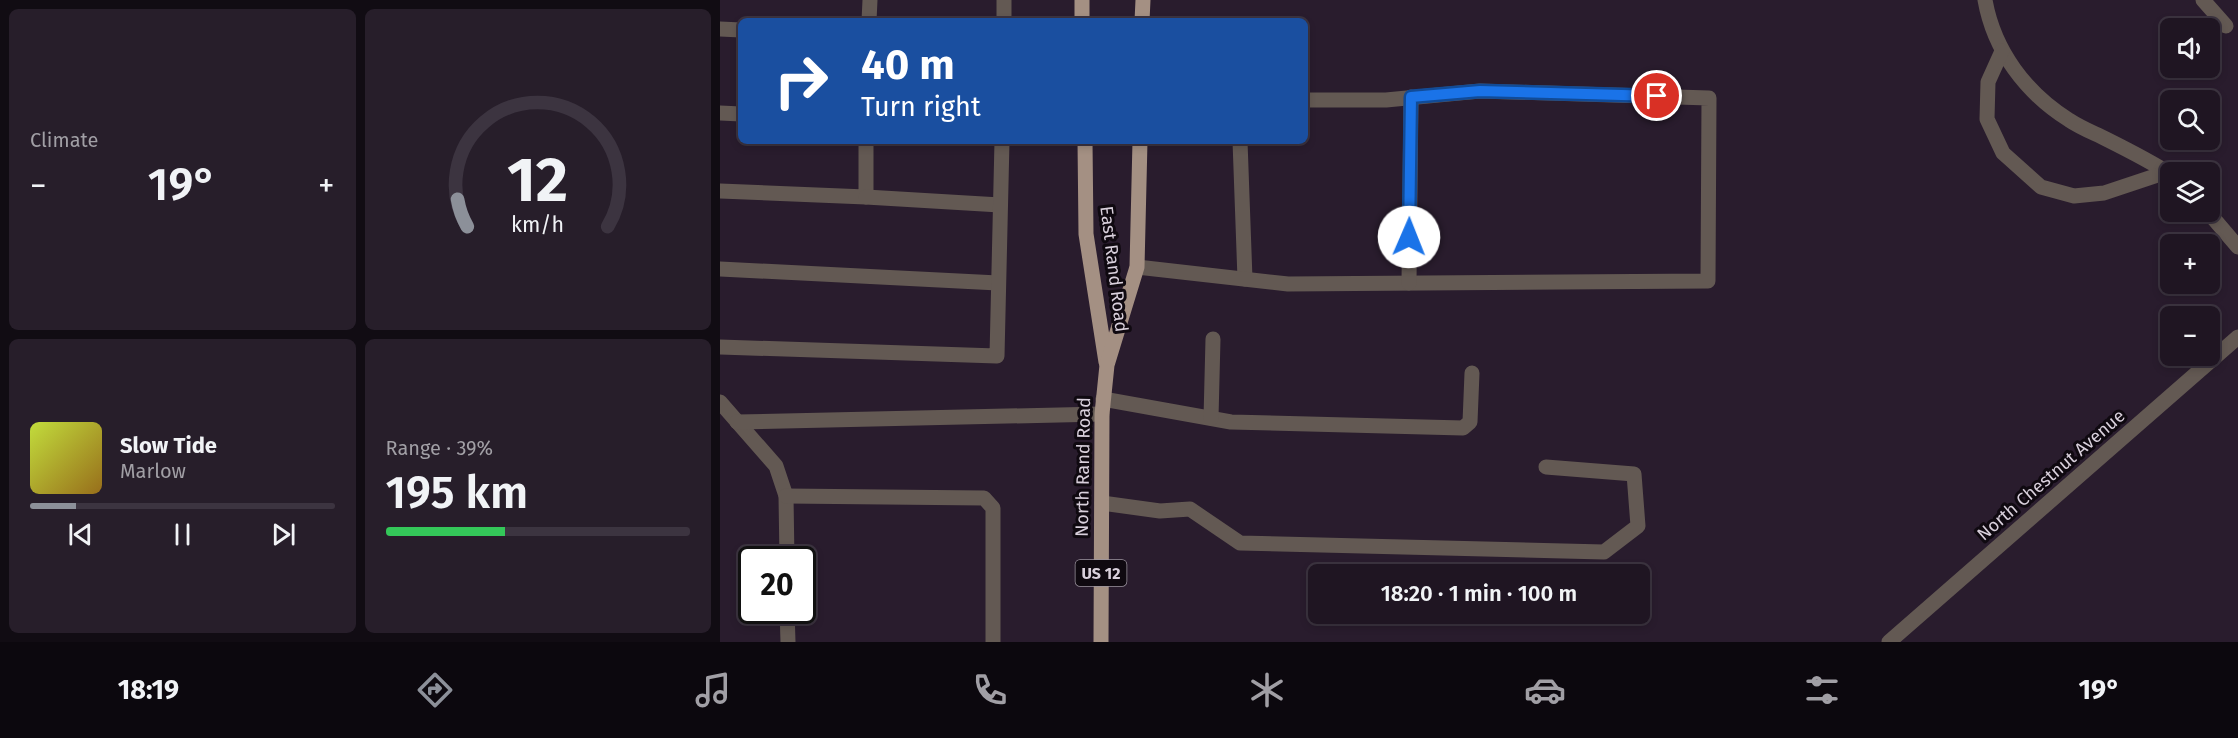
<!DOCTYPE html>
<meta charset="utf-8">
<style>
body{margin:0;font-family:"Fira Sans",sans-serif;background:#271e2a;color:#f1f3f6;height:100vh;display:flex;flex-direction:column;font-size:22px;white-space:nowrap}
*{box-sizing:border-box;margin:0}
p{font-size:20px;color:#a19fa5}
.icon{flex:none;width:33px;height:33px;fill:none;stroke:currentColor;stroke-width:2;stroke-linecap:round;stroke-linejoin:round}
.map{position:relative;flex:1;overflow:hidden}
.sheet{display:flex;flex-direction:column;gap:9px;padding:9px;background:#110c13;width:720px}
.sheet>*{flex:none}
.guide{position:absolute;left:18px;top:18px;width:570px;height:126px;border-radius:9px;box-shadow:0 3px 9px #0003,0 0 0 2px #3c3440;background:#1a4fa0;color:#fff;overflow:hidden}
.controls{position:absolute;left:1440px;top:18px;display:grid;gap:12px}
.controls a{display:grid;place-items:center;width:60px;height:60px;border-radius:9px;background:#1f1522;box-shadow:0 3px 9px #0003,0 0 0 2px #3c3440;font-size:30px}
.speed{position:absolute;left:18px;top:546px;display:flex;gap:12px;font-size:30px;font-weight:700;text-align:center}
.speed>*{display:grid;place-content:center;width:78px;height:78px;border-radius:50%;background:#1f1522;box-shadow:0 3px 9px #0003,0 0 0 2px #3c3440;line-height:1}
.speed .limit{border:3px solid #111;border-radius:9px;background:#fff;color:#111}
.pin{position:absolute;display:grid;place-items:center;width:51px;height:51px;color:#fff;margin:-26px;border:3px solid #fff;border-radius:50%;box-shadow:0 2px 6px #0007}
.me{position:absolute;width:66px;margin:-33px;rotate:1deg;stroke-linejoin:round;filter:drop-shadow(0 0 4px #0008)}
.turn{display:flex;align-items:center;gap:21px;height:126px;padding:0 24px;font-size:27px}
.turn .icon{width:78px;height:78px;stroke-width:2.5}
.turn b{display:block;font-size:42px;line-height:51px}
.big{font-size:45px;font-weight:600;line-height:1.1}
.sheet .tile{flex:1;display:flex;flex-direction:column;justify-content:center;gap:9px;min-width:0;padding:0 21px;border-radius:9px;background:#271e2a}
.sheet .dial{align-items:center;gap:0}
.dial svg{height:156px;overflow:visible;fill:none;stroke:#3c3440;stroke-width:7;stroke-linecap:round;text-anchor:middle}
.dial text{fill:#f1f3f6;stroke:none}
.song{display:flex;align-items:center;gap:18px}
.cover{width:72px;height:72px;border-radius:9px;background:linear-gradient(135deg,hsl(70 70% 55%),hsl(40 70% 35%))}
.played{height:6px;border-radius:3px;background:linear-gradient(90deg,#8c9099 15%,#3c3440 15%)}
.keys{display:flex;justify-content:space-around;direction:ltr}
.heat{display:flex;justify-content:space-between;align-items:center;font-size:33px;direction:ltr}
.charge{height:9px;border-radius:4px;background:linear-gradient(90deg,#34c759 39%,#3c3440 0)}
.sheet .tiles{flex:1;display:grid;gap:9px;grid-template-columns:repeat(2,1fr)}
.trip{position:absolute;left:588px;top:564px;width:342px;height:60px;border-radius:9px;background:#1f1522;box-shadow:0 3px 9px #0003,0 0 0 2px #3c3440;font-weight:600;line-height:60px;text-align:center}
.dock{display:flex;height:96px;justify-content:space-around;align-items:center;background:#0c080e;color:#a19fa5}
.dock .icon{width:42px;height:42px}
.dock .active{color:#8c9099}
.dock b{font-size:27px;color:#f1f3f6}
main{display:flex;flex:1;min-height:0}
.map>svg:first-child{display:block}
.lines{fill:none;stroke-linecap:round;stroke-linejoin:round}
.minor{stroke:#635953;stroke-width:15}
.major{stroke:#a49083;stroke-width:15}
.route-casing{stroke:#114b97;stroke-width:15}
.route{stroke:#1a73e8;stroke-width:10}
.labels{text-anchor:middle;stroke-width:6;stroke-linejoin:round;paint-order:stroke}
.shield{fill:#0f0910;stroke:#9c949f;stroke-width:1.5}
.shield-label{font-size:16px;font-weight:bold;fill:#d9d0dc}
.street-label{font-size:18px;fill:#d9d0dc;stroke:#0f0910}
</style>
<main>
<section class="sheet">
<div class="tiles">
<div class="tile"><p>Climate</p>
<div class="heat"><a>−</a><b class="big">19°</b><a>+</a></div>
</div>
<div class="tile dial"><svg viewBox="0 0 100 80">
<path d="M14 69A42 42 0 1 1 86 69"/>
<path d="M14 69A42 42 0 0 1 9 55" stroke="#8c9099"/>
<text x="50" y="56" font-size="32" font-weight="700">12</text>
<text x="50" y="72" font-size="11">km/h</text>
</svg></div>
<div class="tile">
<div class="song"><i class="cover"></i><div><b>Slow Tide</b><p>Marlow</p></div></div>
<div class="played"></div>
<div class="keys"><svg class="icon" aria-label="previous" viewBox="0 0 24 24"><path d="M18 5L8 12l10 7zM5 5v14"/></svg><svg class="icon" aria-label="pause" viewBox="0 0 24 24"><path d="M8 5v14M16 5v14"/></svg><svg class="icon" aria-label="next" viewBox="0 0 24 24"><path d="M6 5l10 7-10 7zM19 5v14"/></svg></div>
</div>
<div class="tile"><p>Range · 39%</p><b class="big">195 km</b><div class="charge"></div></div>
</div>
</section>
<div class="map">
<svg width="1518" height="642" viewBox="0 0 1518 642">
<rect width="100%" height="100%" fill="#291c2d"/>
<g class="lines">
<!-- minor -->
<g class="minor">
<path d="M1265,0C1274,51 1306,93 1349,120C1361,128 1374,133 1386,139C1408,150 1430,161 1450,174"/>
<polyline points="1483,0 1506,26"/>
<polyline points="149,21 150,0"/>
<polyline points="284,21 284,0"/>
<polyline points="0,29 21,30"/>
<polyline points="1282,51 1268,82 1267,119 1283,153 1321,187 1354,196 1384,193 1447,172"/>
<polyline points="0,113 21,114"/>
<polyline points="520,141 525,279"/>
<polyline points="0,191 146,197 146,141"/>
<polyline points="146,197 280,205"/>
<polyline points="1488,212 1518,247"/>
<polyline points="417,267 568,284 988,281 989,98 760,91 666,100 585,100"/>
<polyline points="0,269 278,283"/>
<polyline points="689,283 691,97"/>
<polyline points="0,347 277,356 282,141"/>
<polyline points="383,399 511,422 743,428 750,422 752,373"/>
<polyline points="0,402 56,466 66,496 67,560"/>
<polyline points="491,418 493,339"/>
<polyline points="17,422 382,414"/>
<polyline points="66,496 264,498 273,508 273,642"/>
<polyline points="382,503 440,511 470,509 520,543 884,552 918,526 914,474 826,467"/>
<polyline points="67,610 68,642"/>
<polyline points="1169,642 1518,337"/>
</g>
<!-- major -->
<g class="major">
<polyline points="362,0 362,21"/>
<polyline points="422,21 423,0"/>
<polyline points="365,141 366,234 386,362"/>
<polyline points="381,642 382,414 387,365 417,267 420,141"/>
</g>
</g>
<g class="lines">
<defs>
<polyline id="route" points="689,237 691,97 760,91 937,96"/>
</defs>
<!-- route casing -->
<use href="#route" class="route-casing"/>
<!-- route -->
<use href="#route" class="route"/>
</g>
<g class="labels">
<!-- shield labels -->
<rect class="shield" x="355.5" y="560" width="51" height="26" rx="4.5"/>
<g class="shield-label">
<text x="381" y="579">US 12</text>
</g>
<!-- street labels -->
<g class="street-label">
<text transform="translate(394 269) rotate(83)" y="6">East Rand Road</text>
<text transform="translate(363 467) rotate(-89)" y="6">North Rand Road</text>
<text transform="translate(1331 475) rotate(-41)" y="6">North Chestnut Avenue</text>
</g>
</g>
</svg>
<div class="controls">
<a><svg class="icon" aria-label="sound" viewBox="0 0 24 24"><path d="M4 9h4l5-4v14l-5-4H4zM17 9q2 3 0 6"/></svg></a>
<a><svg class="icon" aria-label="search" viewBox="0 0 24 24"><circle cx="10" cy="10" r="6"/><path d="M15 15l6 6"/></svg></a>
<a><svg class="icon" aria-label="layers" viewBox="0 0 24 24"><path d="M12 4l9 5-9 5-9-5zM3 14l9 5 9-5"/></svg></a>
<a>+</a>
<a>−</a>
</div>
<div class="speed"><div class="limit">20</div></div>
<div class="pin" style="left:937px;top:96px;background:#d93025"><svg class="icon" aria-label="arrive" viewBox="0 0 24 24"><path d="M6 21V4h12l-3 4 3 4H6"/></svg></div>
<svg class="me" style="left:689px;top:237px" viewBox="-20 -20 40 40"><circle r="19" fill="#fff"/><path d="M0-13L10 11 0 6-10 11z" fill="#1a73e8"/></svg>
<div class="trip">18:20 · 1 min · 100 m</div>
<div class="guide">
<div class="turn"><svg class="icon" aria-label="right" viewBox="0 0 24 24"><path d="M7 20v-9h11M14 6l5 5-5 5"/></svg><div><b>40 m</b>Turn right</div></div>
</div>
</div>
</main>
<nav class="dock">
<b>18:19</b>
<svg class="icon active" aria-label="directions" viewBox="0 0 24 24"><path d="M12 3l9 9-9 9-9-9zM9 14v-3h6M13 9l2 2-2 2"/></svg>
<svg class="icon" aria-label="music" viewBox="0 0 24 24"><path d="M9 18V5l10-2v13"/><circle cx="6" cy="18" r="3"/><circle cx="16" cy="16" r="3"/></svg>
<svg class="icon" aria-label="phone" viewBox="0 0 24 24"><path d="M5 4h4l2 5-3 2q2 4 5 5l2-3 5 2v4C11 20 4 13 5 4z"/></svg>
<svg class="icon" aria-label="climate" viewBox="0 0 24 24"><path d="M12 3v18M4 7l16 10M4 17L20 7"/></svg>
<svg class="icon" aria-label="car" viewBox="0 0 24 24"><path d="M5 17H2v-5l4-1 3-4h7l3 4 3 1v5h-3M9 17h6M6 11h13"/><circle cx="7" cy="17" r="2"/><circle cx="17" cy="17" r="2"/></svg>
<svg class="icon" aria-label="filters" viewBox="0 0 24 24"><path d="M4 7h16M4 17h16"/><circle cx="9" cy="7" r="2"/><circle cx="15" cy="17" r="2"/></svg>
<b>19°</b>
</nav>
